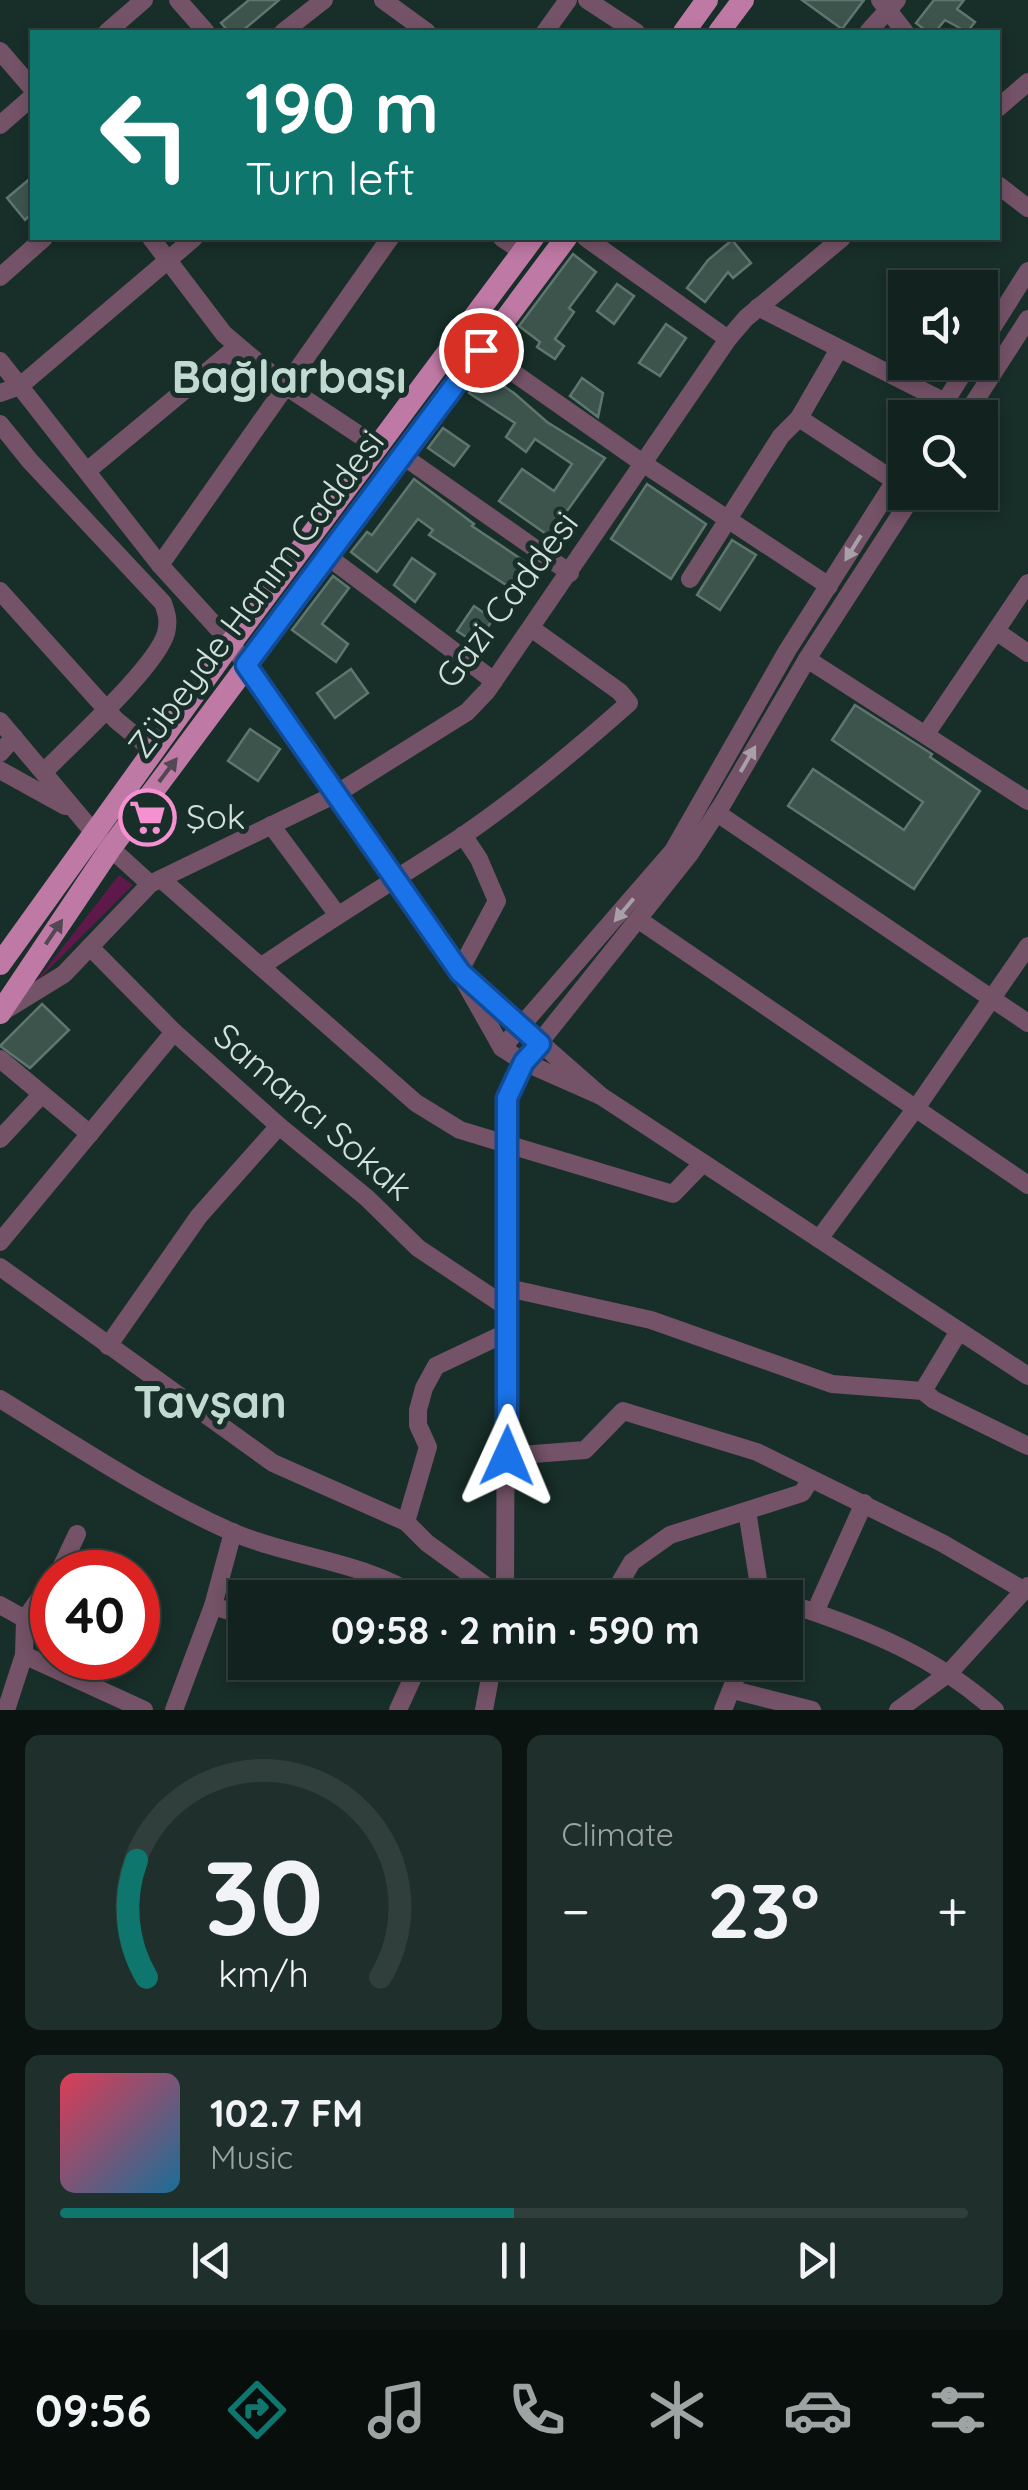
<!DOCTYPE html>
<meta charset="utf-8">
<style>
body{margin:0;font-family:Quicksand,sans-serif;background:#1f2f2b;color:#f1f3f6;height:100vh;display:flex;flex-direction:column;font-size:38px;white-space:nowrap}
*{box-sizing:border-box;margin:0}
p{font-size:32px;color:#9ca4a4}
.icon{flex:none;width:55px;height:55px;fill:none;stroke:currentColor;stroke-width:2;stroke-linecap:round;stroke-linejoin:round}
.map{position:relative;height:1710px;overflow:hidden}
.panel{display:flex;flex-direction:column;gap:25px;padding:25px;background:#0a1310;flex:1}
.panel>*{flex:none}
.banner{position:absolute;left:30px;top:30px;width:970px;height:210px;border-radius:0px;box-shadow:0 5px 15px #0003,0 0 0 2px #313f3c;background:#0f766e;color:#fff;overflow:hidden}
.fabs{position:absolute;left:888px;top:270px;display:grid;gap:20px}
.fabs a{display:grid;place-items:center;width:110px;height:110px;border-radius:0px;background:#12221e;box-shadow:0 5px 15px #0003,0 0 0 2px #313f3c;font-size:50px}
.speed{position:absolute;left:30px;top:1550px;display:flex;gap:20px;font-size:50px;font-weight:700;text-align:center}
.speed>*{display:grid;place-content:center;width:130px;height:130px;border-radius:50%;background:#12221e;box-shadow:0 5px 15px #0003,0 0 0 2px #313f3c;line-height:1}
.speed .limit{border:15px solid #d22;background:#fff;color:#111}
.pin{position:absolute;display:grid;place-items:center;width:85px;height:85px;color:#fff;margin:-42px;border:5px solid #fff;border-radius:50%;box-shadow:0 2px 10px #0007}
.me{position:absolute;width:110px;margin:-55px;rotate:1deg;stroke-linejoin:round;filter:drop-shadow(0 0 8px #0008)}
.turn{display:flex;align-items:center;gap:35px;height:210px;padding:0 50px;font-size:45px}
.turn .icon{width:130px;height:130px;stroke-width:2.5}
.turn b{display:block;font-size:70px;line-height:85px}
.big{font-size:75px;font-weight:800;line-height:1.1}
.panel .widget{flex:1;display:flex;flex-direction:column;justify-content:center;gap:15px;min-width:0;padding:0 35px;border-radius:15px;background:#1f2f2b}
.panel .dial{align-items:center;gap:0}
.dial svg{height:260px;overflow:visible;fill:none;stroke:#313f3c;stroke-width:7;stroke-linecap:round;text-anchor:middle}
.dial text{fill:#f1f3f6;stroke:none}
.song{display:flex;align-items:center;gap:30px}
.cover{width:120px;height:120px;border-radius:15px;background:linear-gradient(135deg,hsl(350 70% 55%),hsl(200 70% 35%))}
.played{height:10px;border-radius:5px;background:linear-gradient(90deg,#0f766e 50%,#313f3c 50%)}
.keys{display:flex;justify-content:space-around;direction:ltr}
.heat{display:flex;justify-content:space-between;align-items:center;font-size:55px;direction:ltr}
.panel .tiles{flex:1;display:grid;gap:25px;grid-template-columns:1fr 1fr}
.widget:last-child{grid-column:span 2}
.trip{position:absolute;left:228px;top:1580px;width:575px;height:100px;border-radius:0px;background:#12221e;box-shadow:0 5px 15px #0003,0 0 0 2px #313f3c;font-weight:800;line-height:100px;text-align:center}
.tabs{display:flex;height:160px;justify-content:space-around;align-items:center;background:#070e0c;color:#9ca4a4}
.tabs .icon{width:70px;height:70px}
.tabs .selected{color:#0f766e}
.tabs b{font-size:45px;color:#f1f3f6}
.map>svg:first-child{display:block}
.green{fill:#5e1849}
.building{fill:#3d544d;stroke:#5e766f;stroke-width:2.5}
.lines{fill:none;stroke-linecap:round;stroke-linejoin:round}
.minor{stroke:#745267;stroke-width:18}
.major{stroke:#be79a4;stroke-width:22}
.oneway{fill:#a8a0a7}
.oneway2{fill:#524853}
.route-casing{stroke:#114b97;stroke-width:25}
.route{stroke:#1a73e8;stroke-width:18}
.labels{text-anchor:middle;stroke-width:10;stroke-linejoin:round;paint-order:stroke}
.street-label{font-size:35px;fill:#d3e0dc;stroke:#182e28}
.poi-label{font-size:35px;fill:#d3e0dc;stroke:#182e28;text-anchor:start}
.district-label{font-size:45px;font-weight:bold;fill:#c0dad2;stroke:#182e28}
</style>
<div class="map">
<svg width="1028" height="1710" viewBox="0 0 1028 1710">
<rect width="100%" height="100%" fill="#182e28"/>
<!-- green -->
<polygon class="green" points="119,875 133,885 34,984"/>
<!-- building -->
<g class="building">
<polygon points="249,0 279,0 241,32 229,32 221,23"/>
<polygon points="802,0 864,0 842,29"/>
<polygon points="934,0 964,0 957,9 975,22 967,32 945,20 935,32 928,32 916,23"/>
<polygon points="32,177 32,213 25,220 7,198"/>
<polygon points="732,240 751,263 733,278 728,272 705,302 687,288 708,260"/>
<polygon points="573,254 596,272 569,308 574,312 555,339 564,346 555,359 537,347 540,342 519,326"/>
<polygon points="617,284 634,296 614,324 597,311"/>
<polygon points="666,324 686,338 660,376 639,363"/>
<polygon points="484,373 514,393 547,422 605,458 549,536 499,501 522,469 554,491 572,464 535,439 526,452 506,437 515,423 469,393"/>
<polygon points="582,378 603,393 598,417 570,396"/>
<polygon points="443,428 469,446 454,466 428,448"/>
<polygon points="414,479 474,524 472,526 530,565 514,590 429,535 433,530 418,519 377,572 351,552 367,532 372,535"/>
<polygon points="647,484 706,524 671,579 611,539"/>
<polygon points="732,540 756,555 720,610 697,595"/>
<polygon points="412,558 435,574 415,602 394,585"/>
<polygon points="333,576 349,588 322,624 348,644 336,662 292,630"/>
<polygon points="474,606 493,619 477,644 457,631"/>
<polygon points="351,669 368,693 335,718 317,693"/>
<polygon points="855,705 932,754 930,757 980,791 914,889 788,806 813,769 904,830 923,802 832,740"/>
<polygon points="250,729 280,749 258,781 228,761"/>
<polygon points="42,1004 69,1030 30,1068 0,1046"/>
</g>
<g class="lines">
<!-- minor -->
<g class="minor">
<polyline points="178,0 206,32"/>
<polyline points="383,0 427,32"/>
<polyline points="587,0 636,32"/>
<polyline points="880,0 905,32"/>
<polyline points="107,32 144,0"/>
<polyline points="283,32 324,0"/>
<polyline points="545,32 568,0"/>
<polyline points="868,32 897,0"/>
<polyline points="0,51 32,88"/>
<polyline points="998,108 1028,82"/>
<polyline points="0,125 32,97"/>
<polyline points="998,185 1028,208"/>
<polyline points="151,238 224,334 287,387 379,448"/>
<polyline points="502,238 523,252"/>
<polyline points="586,238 728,339"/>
<polyline points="0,277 44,238"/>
<polyline points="758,307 945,402"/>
<polyline points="980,347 1028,271"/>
<polyline points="481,350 644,464 829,586"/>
<polyline points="0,361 160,565 231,643 459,972 502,1048 524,1062 601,1096"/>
<polyline points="0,393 20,386 194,238"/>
<polyline points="799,418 895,481"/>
<polyline points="935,418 970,362"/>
<polyline points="964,418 1028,319"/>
<path d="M0,424L30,461L163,603C167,614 169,621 166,633C157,666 71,744 44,772"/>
<polyline points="403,456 570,573"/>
<polyline points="87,471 238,346"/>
<polyline points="327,556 494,681"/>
<polyline points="160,565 390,238"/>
<polyline points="690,579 781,436 799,418 839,349"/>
<polyline points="0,591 116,720 155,752"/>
<polyline points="997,632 1028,653"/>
<polyline points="807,659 1028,801"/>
<polyline points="0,721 95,834 150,884"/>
<polyline points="926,734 1028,583"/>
<polyline points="0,753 14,737"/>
<polyline points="0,770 65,806"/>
<polyline points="717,813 1028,1023"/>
<polyline points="271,825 337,914"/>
<polyline points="161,879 416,1103 460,1130 673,1194 703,1163"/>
<polyline points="639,920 1028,1185"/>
<polyline points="90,947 174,1032 279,1126 367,1198 418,1248 508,1308"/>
<path d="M262,966C327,921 395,880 461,837C520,797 576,750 629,703L620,692L531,628"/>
<polyline points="459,972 497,901 479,859 463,835"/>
<polyline points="471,982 601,1096 1028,1376"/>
<polyline points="4,1011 64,974 150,884 336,794 467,712 487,691 728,339 746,318 842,238"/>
<polyline points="502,1048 673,851 787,651 905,465"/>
<polyline points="0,1059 90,1134"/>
<polyline points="0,1139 42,1094"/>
<polyline points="819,1239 921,1101 1028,946"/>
<polyline points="0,1242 174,1032"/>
<polyline points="0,1267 273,1463 406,1522 427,1543 496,1593"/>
<polyline points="508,1288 651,1320 832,1384 923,1391 934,1400 1028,1446"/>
<polyline points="108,1346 199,1216 279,1126"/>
<polyline points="923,1391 959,1331"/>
<path d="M0,1399C75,1445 151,1496 232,1532C292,1558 365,1561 419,1598"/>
<polyline points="507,1456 585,1450 623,1411 757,1452 942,1543 1025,1591"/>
<polyline points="747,1511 761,1598"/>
<polyline points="406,1522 428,1447 418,1425 418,1410 424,1388 436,1366 508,1332"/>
<polyline points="59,1572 77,1534"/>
<polyline points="505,1598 507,1098 524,1062 689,855 723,803 807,659 915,492"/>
<polyline points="611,1598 632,1562 670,1535 802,1493 811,1479"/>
<polyline points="0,1605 25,1619"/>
<path d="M785,1605L796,1606C871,1631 935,1657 995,1710"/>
<polyline points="213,1606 245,1616"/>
<polyline points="815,1612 864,1503"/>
<polyline points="24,1655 144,1710"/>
<polyline points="389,1662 414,1675"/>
<polyline points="733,1690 812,1710"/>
<polyline points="6,1710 24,1655 25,1619 52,1581"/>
<polyline points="174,1710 213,1606 233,1532"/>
<polyline points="398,1710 414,1675 431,1662"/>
<polyline points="484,1710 493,1662"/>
<polyline points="723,1710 742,1662"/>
<polyline points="898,1710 949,1673 1028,1586"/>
</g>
<!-- major -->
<g class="major">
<polyline points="684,32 707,0"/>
<polyline points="719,32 743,0"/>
<polyline points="0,964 231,643 533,238"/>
<polyline points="0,1013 110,849 566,238"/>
</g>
</g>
<!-- one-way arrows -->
<defs><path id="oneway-solid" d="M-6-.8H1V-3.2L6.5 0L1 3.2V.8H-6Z" transform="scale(2.5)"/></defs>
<g class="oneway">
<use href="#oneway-solid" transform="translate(853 548) rotate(122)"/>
<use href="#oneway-solid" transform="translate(748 759) rotate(-60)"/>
<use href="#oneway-solid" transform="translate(624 910) rotate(130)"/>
</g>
<g class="oneway2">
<use href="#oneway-solid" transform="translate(168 770) rotate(-53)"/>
<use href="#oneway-solid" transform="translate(54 932) rotate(-56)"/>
</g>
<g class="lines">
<defs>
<polyline id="route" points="481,350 246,665 460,972 540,1044 524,1062 507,1098 507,1456"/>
</defs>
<!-- route casing -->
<use href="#route" class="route-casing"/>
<!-- route -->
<use href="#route" class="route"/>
</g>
<!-- icons -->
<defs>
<symbol id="supermarket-ring" viewBox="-11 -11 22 22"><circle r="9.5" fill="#182e28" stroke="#f590d1" stroke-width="1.5"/><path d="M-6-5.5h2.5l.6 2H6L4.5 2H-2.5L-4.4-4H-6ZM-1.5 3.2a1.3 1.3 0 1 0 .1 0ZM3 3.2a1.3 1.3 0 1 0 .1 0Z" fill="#f590d1"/></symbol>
</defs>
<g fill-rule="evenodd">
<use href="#supermarket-ring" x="116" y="786" width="63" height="63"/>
</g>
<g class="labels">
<!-- street labels -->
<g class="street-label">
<text transform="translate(256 594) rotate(-53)" y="12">Zübeyde Hanım Caddesi</text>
<text transform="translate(507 600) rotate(-53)" y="12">Gazi Caddesi</text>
<text transform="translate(313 1112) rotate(41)" y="12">Samancı Sokak</text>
</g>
<!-- poi labels -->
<g class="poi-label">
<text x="186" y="829">Şok</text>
</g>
<!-- district labels -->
<g class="district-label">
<text x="289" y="393">Bağlarbaşı</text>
<text x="210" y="1418">Tavşan</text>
</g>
</g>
</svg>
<div class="fabs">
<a><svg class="icon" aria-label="sound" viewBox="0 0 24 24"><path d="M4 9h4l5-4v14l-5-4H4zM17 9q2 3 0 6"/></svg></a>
<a><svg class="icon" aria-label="search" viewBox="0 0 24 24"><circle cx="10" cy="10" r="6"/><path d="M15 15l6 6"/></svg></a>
</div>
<div class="speed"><div class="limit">40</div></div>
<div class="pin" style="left:481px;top:350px;background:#d93025"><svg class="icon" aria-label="arrive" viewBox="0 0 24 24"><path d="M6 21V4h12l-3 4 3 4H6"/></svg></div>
<svg class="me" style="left:507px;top:1456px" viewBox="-20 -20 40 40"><path d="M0-17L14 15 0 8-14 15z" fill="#1a73e8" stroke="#fff" stroke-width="4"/></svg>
<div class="trip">09:58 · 2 min · 590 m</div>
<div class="banner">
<div class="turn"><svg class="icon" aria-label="left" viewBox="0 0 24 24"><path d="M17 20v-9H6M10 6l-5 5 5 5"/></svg><div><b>190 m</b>Turn left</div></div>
</div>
</div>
<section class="panel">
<div class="tiles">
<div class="widget dial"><svg viewBox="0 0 100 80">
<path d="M14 69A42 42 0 1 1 86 69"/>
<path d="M14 69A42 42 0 0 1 11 33" stroke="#0f766e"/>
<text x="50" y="56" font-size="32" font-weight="700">30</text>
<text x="50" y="72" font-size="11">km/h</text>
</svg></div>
<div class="widget"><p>Climate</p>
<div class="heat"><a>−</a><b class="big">23°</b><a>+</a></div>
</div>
<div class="widget">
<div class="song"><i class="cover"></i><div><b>102.7 FM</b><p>Music</p></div></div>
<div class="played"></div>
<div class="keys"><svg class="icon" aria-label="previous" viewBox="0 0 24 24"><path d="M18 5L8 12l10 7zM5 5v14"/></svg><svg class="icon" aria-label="pause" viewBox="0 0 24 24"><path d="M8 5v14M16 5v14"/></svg><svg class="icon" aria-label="next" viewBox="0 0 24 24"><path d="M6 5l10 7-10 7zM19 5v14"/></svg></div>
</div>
</div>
</section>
<nav class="tabs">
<b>09:56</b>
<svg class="icon selected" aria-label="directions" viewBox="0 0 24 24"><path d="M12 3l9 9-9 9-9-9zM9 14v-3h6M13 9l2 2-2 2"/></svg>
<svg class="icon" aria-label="music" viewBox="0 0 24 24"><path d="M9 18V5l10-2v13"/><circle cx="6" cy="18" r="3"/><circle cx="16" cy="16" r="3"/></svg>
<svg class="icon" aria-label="phone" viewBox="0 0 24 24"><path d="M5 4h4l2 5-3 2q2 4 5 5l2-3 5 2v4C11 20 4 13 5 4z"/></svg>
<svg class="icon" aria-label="climate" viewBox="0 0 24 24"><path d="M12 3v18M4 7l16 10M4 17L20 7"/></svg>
<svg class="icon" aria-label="car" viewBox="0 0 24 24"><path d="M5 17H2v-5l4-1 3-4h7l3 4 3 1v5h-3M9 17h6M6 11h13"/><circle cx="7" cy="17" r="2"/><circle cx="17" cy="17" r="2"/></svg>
<svg class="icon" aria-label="filters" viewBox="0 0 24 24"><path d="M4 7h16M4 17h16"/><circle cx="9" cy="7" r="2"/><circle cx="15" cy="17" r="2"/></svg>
</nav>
